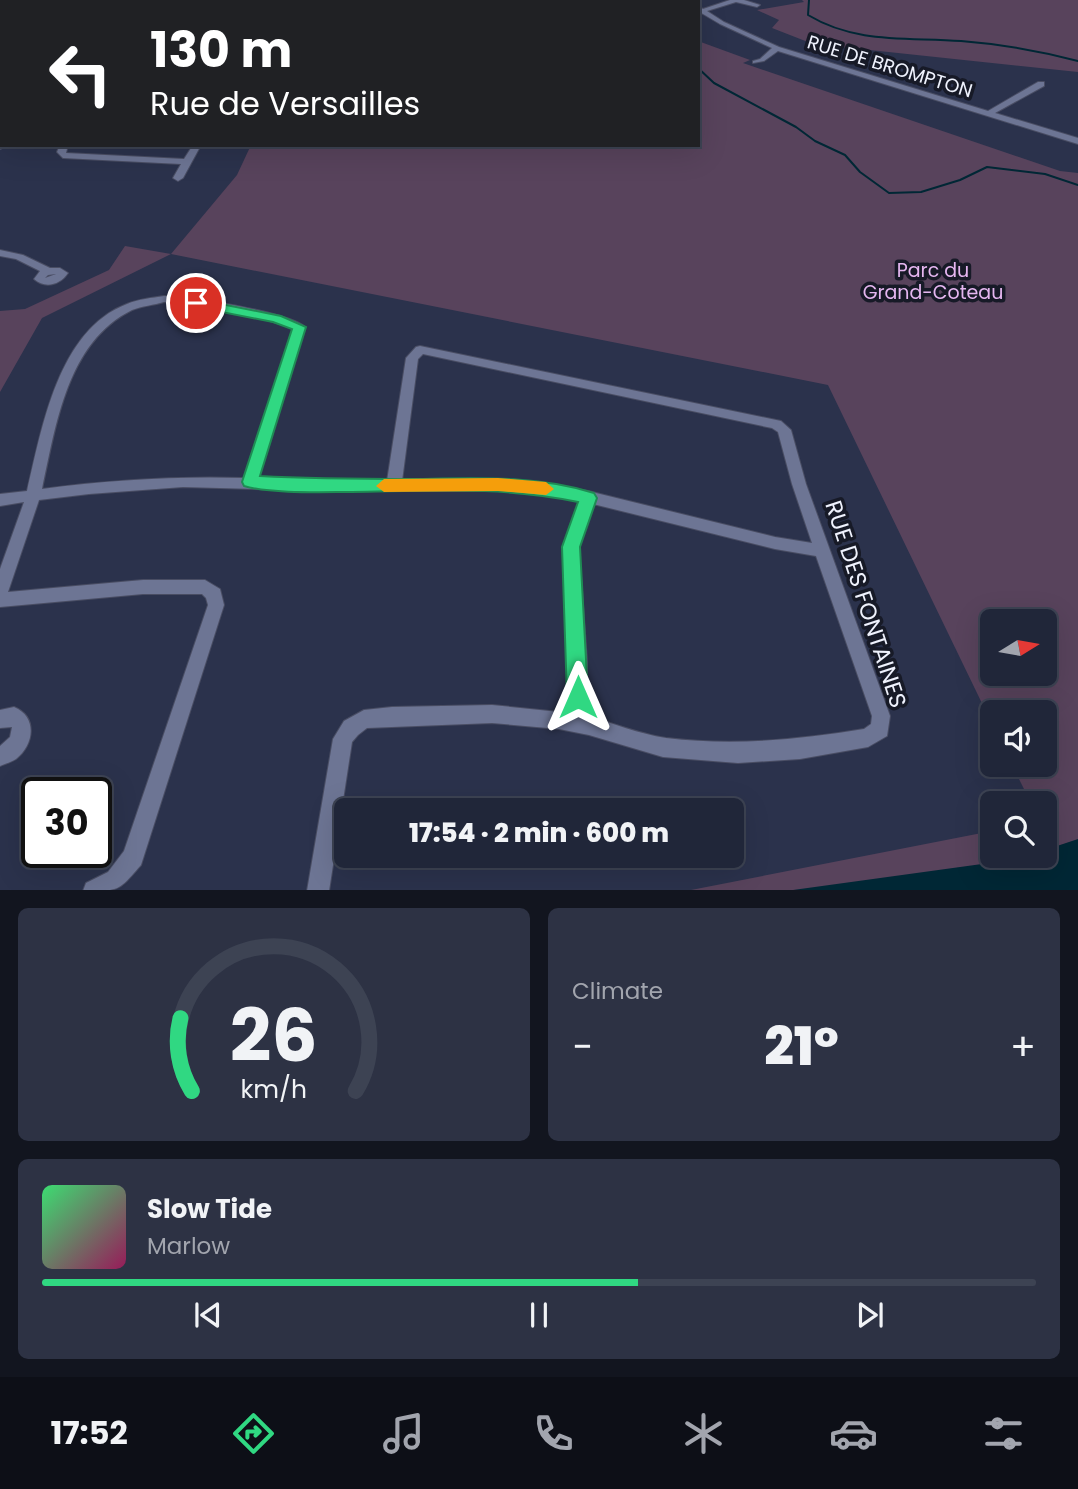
<!DOCTYPE html>
<meta charset="utf-8">
<style>
body{margin:0;font-family:Poppins,sans-serif;background:#2d3244;color:#f1f3f6;height:100vh;display:flex;flex-direction:column;font-size:26px;white-space:nowrap}
*{box-sizing:border-box;margin:0}
p{font-size:23px;color:#a2a5ae}
.icon{flex:none;width:38px;height:38px;fill:none;stroke:currentColor;stroke-width:2;stroke-linecap:round;stroke-linejoin:round}
.map{position:relative;height:890px;overflow:hidden}
.details{display:flex;flex-direction:column;gap:18px;padding:18px;background:#12151f;flex:1}
.details>*{flex:none}
.banner{position:absolute;left:0px;top:0px;width:700px;height:147px;box-shadow:0 7px 28px #0002,0 0 0 2px #3d4353;background:#202124;color:#fff;overflow:hidden}
.needle{width:46px;rotate:79deg}
.buttons{position:absolute;left:980px;top:609px;display:grid;gap:14px}
.buttons a{display:grid;place-items:center;width:77px;height:77px;border-radius:10px;background:#202639;box-shadow:0 7px 28px #0002,0 0 0 2px #3d4353;font-size:35px}
.speed{position:absolute;left:21px;top:777px;display:flex;gap:14px;font-size:35px;font-weight:700;text-align:center}
.speed>*{display:grid;place-content:center;width:91px;height:91px;border-radius:50%;background:#202639;box-shadow:0 7px 28px #0002,0 0 0 2px #3d4353;line-height:1}
.speed .limit{border:4px solid #111;border-radius:10px;background:#fff;color:#111}
.pin{position:absolute;display:grid;place-items:center;width:60px;height:60px;color:#fff;margin:-30px;border:4px solid #fff;border-radius:50%;box-shadow:0 2px 7px #0007}
.me{position:absolute;width:77px;margin:-38px;rotate:0deg;stroke-linejoin:round;filter:drop-shadow(0 0 5px #0008)}
.turn{display:flex;align-items:center;gap:24px;height:147px;padding:0 35px;font-size:32px}
.turn .icon{width:91px;height:91px;stroke-width:2.5}
.turn b{display:block;font-size:49px;line-height:60px}
.big{font-size:52px;font-weight:800;line-height:1.1}
.details .widget{flex:1;display:flex;flex-direction:column;justify-content:center;gap:10px;min-width:0;padding:0 24px;border-radius:10px;background:#2d3244}
.details .dial{align-items:center;gap:0}
.dial svg{height:182px;overflow:visible;fill:none;stroke:#3d4353;stroke-width:7;stroke-linecap:round;text-anchor:middle}
.dial text{fill:#f1f3f6;stroke:none}
.song{display:flex;align-items:center;gap:21px}
.cover{width:84px;height:84px;border-radius:10px;background:linear-gradient(135deg,hsl(140 70% 55%),hsl(330 70% 35%))}
.played{height:7px;border-radius:4px;background:linear-gradient(90deg,#30d882 60%,#3d4353 60%)}
.keys{display:flex;justify-content:space-around;direction:ltr}
.heat{display:flex;justify-content:space-between;align-items:center;font-size:38px;direction:ltr}
.details .tiles{flex:1;display:grid;gap:18px;grid-template-columns:1fr 1fr}
.widget:last-child{grid-column:span 2}
.trip{position:absolute;left:334px;top:798px;width:410px;height:70px;border-radius:10px;background:#202639;box-shadow:0 7px 28px #0002,0 0 0 2px #3d4353;font-weight:800;line-height:70px;text-align:center}
.menu{display:flex;height:112px;justify-content:space-around;align-items:center;background:#0d0f17;color:#a2a5ae}
.menu .icon{width:49px;height:49px}
.menu .selected{color:#30d882}
.menu b{font-size:32px;color:#f1f3f6}
.map>svg:first-child{display:block}
.green{fill:#58435c;fill-rule:evenodd}
.water{fill:#002735}
.lines{fill:none;stroke-linecap:round;stroke-linejoin:round}
.stream{stroke:#002735;stroke-width:2}
.minor-casing{stroke:#494d63;stroke-width:2}
.minor{fill:#6d7594;fill-rule:evenodd}
.route{fill:#30d882;stroke:#1f8c54;stroke-width:2}
.slow{fill:#f59e0b}
.labels{text-anchor:middle;stroke-width:7;stroke-linejoin:round;paint-order:stroke}
.far-street-label{font-size:19px;fill:#eff2fd;stroke:#171a27}
.far-park-label{font-size:19px;fill:#e5b6f0;stroke:#171a27}
.street-label{font-size:23px;fill:#eff2fd;stroke:#171a27}
</style>
<div class="map">
<svg width="1078" height="891" viewBox="0 0 1078 891">
<rect width="100%" height="100%" fill="#2b324c"/>
<!-- green -->
<g class="green">
<polygon points="802,0 1078,0 1078,72 813,44 772,28 779,20 757,10 804,2"/>
<path d="M698,41L750,60L743,63L1060,171L1078,173V890H691L992,831V856H1045V803H1031L1012,765H1045V712H992V724L828,385L171,254L42,318L0,392V311L25,309L109,270L125,246L171,254L237,175L251,145H698ZM992,621H1045V674H992Z"/>
</g>
<!-- water -->
<polygon class="water" points="1078,839 1078,890 793,890 1011,860 1025,856 1045,856 1045,850"/>
<g class="lines">
<!-- stream -->
<g class="stream">
<path d="M809,0L808,15C856,44 907,37 961,41C1000,44 1040,51 1078,61"/>
<polyline points="698,68 714,83 796,127 815,141 845,155 860,172 889,193 921,192 960,180 987,167 1045,174 1078,185"/>
</g>
<defs>
<g id="minor">
<polygon points="199,0 205,0 197,2"/>
<polygon points="730,0 744,0 760,5 757,7 736,2 707,11 724,22 779,47 988,111 1038,82 1044,82 1044,86 995,113 1078,138 1078,144 778,51 764,61 753,63 753,61 760,59 772,48 720,24 698,11 698,6 703,9"/>
<polygon points="0,77 2,77 0,82"/>
<rect x="0" y="95" width="2" height="4"/>
<polygon points="0,143 2,145 8,145 0,149"/>
<polygon points="60,145 68,145 66,153 184,159 193,145 201,145 183,178 178,181 173,178 181,164 63,158 57,152"/>
<path d="M0,250L23,255L50,268H60L68,273C60,285 45,289 34,279L40,271L16,259L0,256ZM56,274L45,278L48,275Z"/>
<path d="M164,296C187,295 290,313 305,327L258,479L387,481L406,358L416,347L420,346L781,421L791,430L806,484L890,716L887,736L868,747L800,759L738,763L663,757L589,735L559,729L492,723L367,728L358,735L352,742L329,891H307L333,739L344,721L364,710L392,707L492,705L569,713V662L563,547L579,501L528,491H332L183,487L89,494L39,500L8,592L143,580H205L220,589L224,605L141,865C118,891 121,891 83,891L86,883L108,872L124,851L208,605L206,598L202,594H143L0,607V569L24,502L0,506V494L27,491C42,428 58,330 127,304C138,299 152,298 164,296ZM164,302L182,303L257,317L293,328L244,478C176,476 109,480 42,489C56,425 67,342 132,310C142,306 154,305 164,302ZM423,354L772,428L778,432L792,484L812,543L775,537L588,491L528,481H402L418,359ZM593,504L775,549L816,556L872,716L871,724L864,729C797,740 733,746 666,738C639,734 613,723 587,716V662L579,547Z"/>
<path d="M14,707C38,717 34,745 16,759C11,762 5,764 0,766V746L10,737L12,727L0,728V710Z"/>
</g>
</defs>
<!-- minor casing -->
<use href="#minor" class="minor-casing"/>
<!-- minor -->
<use href="#minor" class="minor"/>
</g>
<!-- route -->
<path class="route" d="M196,299L281,316L306,327L260,476C312,479 364,479 417,479C476,478 537,475 594,493L597,498L580,547L588,697L585,704L578,707L570,704L567,697L562,547L578,502C504,486 428,491 352,492C323,492 271,494 244,486L242,482L292,329L273,322L191,306L190,303Z"/>
<!-- slow -->
<polygon class="slow" points="498,478 546,482 554,489 546,495 498,491 384,492 376,486 384,479"/>
<g class="labels">
<!-- far-street labels -->
<g class="far-street-label">
<text transform="translate(890 66) rotate(17)" y="7">RUE DE BROMPTON</text>
</g>
<!-- far-park labels -->
<g class="far-park-label">
<text x="933" y="277">Parc du<tspan x="933" dy="22">Grand-Coteau</tspan></text>
</g>
<!-- street labels -->
<g class="street-label">
<text transform="translate(866 604) rotate(72)" y="8">RUE DES FONTAINES</text>
</g>
</g>
</svg>
<div class="buttons">
<a><svg class="needle" viewBox="-14 -14 28 28"><path d="M0-13l5 13h-10z" fill="#e53935"/><path d="M0 13l5-13h-10z" fill="#a2a5ae"/></svg></a>
<a><svg class="icon" aria-label="sound" viewBox="0 0 24 24"><path d="M4 9h4l5-4v14l-5-4H4zM17 9q2 3 0 6"/></svg></a>
<a><svg class="icon" aria-label="search" viewBox="0 0 24 24"><circle cx="10" cy="10" r="6"/><path d="M15 15l6 6"/></svg></a>
</div>
<div class="speed"><div class="limit">30</div></div>
<div class="pin" style="left:196px;top:303px;background:#d93025"><svg class="icon" aria-label="arrive" viewBox="0 0 24 24"><path d="M6 21V4h12l-3 4 3 4H6"/></svg></div>
<svg class="me" style="left:578px;top:697px" viewBox="-20 -20 40 40"><path d="M0-17L14 15 0 8-14 15z" fill="#30d882" stroke="#fff" stroke-width="4"/></svg>
<div class="trip">17:54 · 2 min · 600 m</div>
<div class="banner">
<div class="turn"><svg class="icon" aria-label="left" viewBox="0 0 24 24"><path d="M17 20v-9H6M10 6l-5 5 5 5"/></svg><div><b>130 m</b>Rue de Versailles</div></div>
</div>
</div>
<section class="details">
<div class="tiles">
<div class="widget dial"><svg viewBox="0 0 100 80">
<path d="M14 69A42 42 0 1 1 86 69"/>
<path d="M14 69A42 42 0 0 1 9 37" stroke="#30d882"/>
<text x="50" y="56" font-size="32" font-weight="700">26</text>
<text x="50" y="72" font-size="11">km/h</text>
</svg></div>
<div class="widget"><p>Climate</p>
<div class="heat"><a>−</a><b class="big">21°</b><a>+</a></div>
</div>
<div class="widget">
<div class="song"><i class="cover"></i><div><b>Slow Tide</b><p>Marlow</p></div></div>
<div class="played"></div>
<div class="keys"><svg class="icon" aria-label="previous" viewBox="0 0 24 24"><path d="M18 5L8 12l10 7zM5 5v14"/></svg><svg class="icon" aria-label="pause" viewBox="0 0 24 24"><path d="M8 5v14M16 5v14"/></svg><svg class="icon" aria-label="next" viewBox="0 0 24 24"><path d="M6 5l10 7-10 7zM19 5v14"/></svg></div>
</div>
</div>
</section>
<nav class="menu">
<b>17:52</b>
<svg class="icon selected" aria-label="directions" viewBox="0 0 24 24"><path d="M12 3l9 9-9 9-9-9zM9 14v-3h6M13 9l2 2-2 2"/></svg>
<svg class="icon" aria-label="music" viewBox="0 0 24 24"><path d="M9 18V5l10-2v13"/><circle cx="6" cy="18" r="3"/><circle cx="16" cy="16" r="3"/></svg>
<svg class="icon" aria-label="phone" viewBox="0 0 24 24"><path d="M5 4h4l2 5-3 2q2 4 5 5l2-3 5 2v4C11 20 4 13 5 4z"/></svg>
<svg class="icon" aria-label="climate" viewBox="0 0 24 24"><path d="M12 3v18M4 7l16 10M4 17L20 7"/></svg>
<svg class="icon" aria-label="car" viewBox="0 0 24 24"><path d="M5 17H2v-5l4-1 3-4h7l3 4 3 1v5h-3M9 17h6M6 11h13"/><circle cx="7" cy="17" r="2"/><circle cx="17" cy="17" r="2"/></svg>
<svg class="icon" aria-label="filters" viewBox="0 0 24 24"><path d="M4 7h16M4 17h16"/><circle cx="9" cy="7" r="2"/><circle cx="15" cy="17" r="2"/></svg>
</nav>
